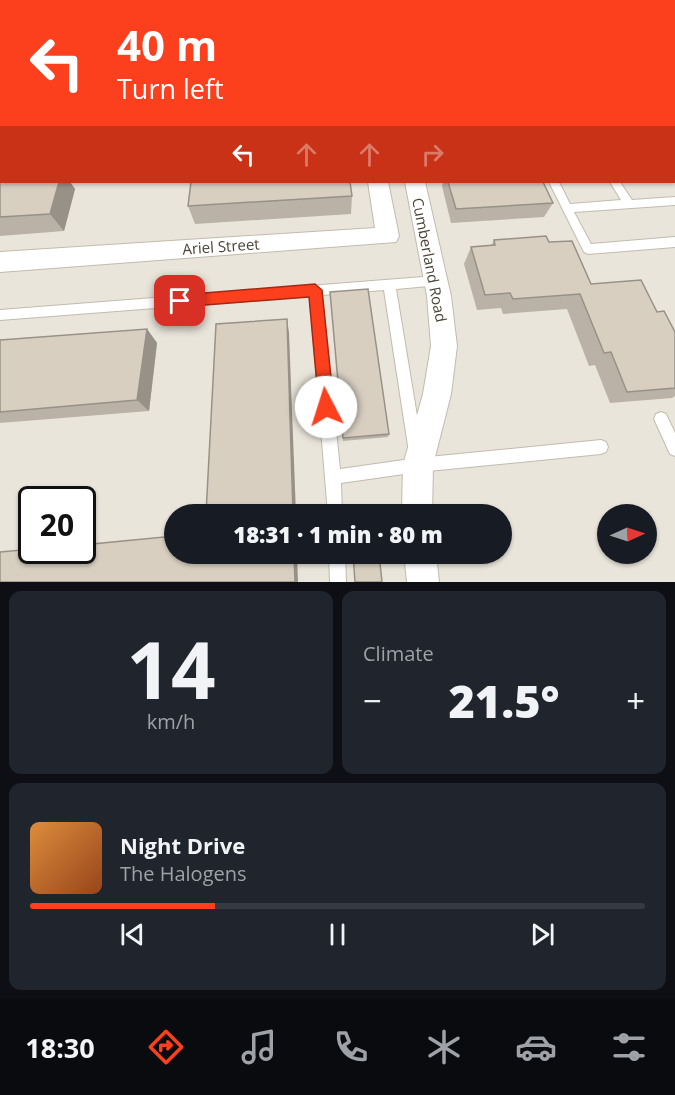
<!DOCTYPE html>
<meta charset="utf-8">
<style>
body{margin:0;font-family:"Open Sans",sans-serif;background:#20242c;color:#f1f3f6;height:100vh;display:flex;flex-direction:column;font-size:22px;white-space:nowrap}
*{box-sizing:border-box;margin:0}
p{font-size:20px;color:#9ea1a6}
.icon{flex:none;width:33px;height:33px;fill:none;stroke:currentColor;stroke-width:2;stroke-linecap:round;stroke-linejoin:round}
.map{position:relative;height:582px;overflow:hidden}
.side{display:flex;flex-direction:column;gap:9px;padding:9px;background:#0d0f14;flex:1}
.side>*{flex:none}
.hud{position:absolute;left:0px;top:0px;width:675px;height:183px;box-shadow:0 2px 4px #0004;background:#fc3f1d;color:#fff;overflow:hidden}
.needle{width:39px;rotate:87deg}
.buttons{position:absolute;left:597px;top:504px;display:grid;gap:12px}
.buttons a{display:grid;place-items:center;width:60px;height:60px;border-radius:50%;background:#171b24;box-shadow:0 2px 4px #0004;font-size:30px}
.speed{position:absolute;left:18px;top:486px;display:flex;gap:12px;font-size:30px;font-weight:700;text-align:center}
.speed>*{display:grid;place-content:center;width:78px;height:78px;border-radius:50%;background:#171b24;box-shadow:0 2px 4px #0004;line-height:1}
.speed .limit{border:3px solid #111;border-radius:9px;background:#fff;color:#111}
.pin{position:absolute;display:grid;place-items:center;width:51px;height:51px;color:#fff;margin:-26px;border-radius:12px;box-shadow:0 3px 9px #0006}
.me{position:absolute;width:66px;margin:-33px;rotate:355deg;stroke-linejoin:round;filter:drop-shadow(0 0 4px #0008)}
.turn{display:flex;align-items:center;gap:21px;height:126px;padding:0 18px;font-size:27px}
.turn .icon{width:78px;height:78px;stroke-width:2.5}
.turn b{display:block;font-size:42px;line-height:51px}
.lanes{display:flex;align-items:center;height:57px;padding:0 18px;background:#0003;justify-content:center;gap:30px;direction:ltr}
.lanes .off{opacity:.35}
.big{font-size:45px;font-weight:800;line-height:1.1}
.side .widget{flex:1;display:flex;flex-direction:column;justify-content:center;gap:9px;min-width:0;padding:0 21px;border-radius:12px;background:#20242c}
.side .dial{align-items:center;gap:0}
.dial b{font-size:78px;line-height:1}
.song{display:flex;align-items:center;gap:18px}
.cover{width:72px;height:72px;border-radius:9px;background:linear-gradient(135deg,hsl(30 70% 55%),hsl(20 70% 35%))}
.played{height:6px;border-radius:3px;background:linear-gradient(90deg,#fc3f1d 30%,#363941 30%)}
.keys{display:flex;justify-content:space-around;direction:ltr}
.heat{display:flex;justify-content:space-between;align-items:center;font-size:33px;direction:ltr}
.side .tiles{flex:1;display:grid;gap:9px;grid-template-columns:1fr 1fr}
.widget:last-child{grid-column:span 2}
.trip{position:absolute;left:164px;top:504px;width:348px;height:60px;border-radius:30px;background:#171b24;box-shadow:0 2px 4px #0004;font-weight:800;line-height:60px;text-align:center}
.tabs{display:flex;height:96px;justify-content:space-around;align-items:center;background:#090b0e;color:#9ea1a6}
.tabs .icon{width:42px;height:42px}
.tabs .selected{color:#fc3f1d}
.tabs b{font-size:27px;color:#f1f3f6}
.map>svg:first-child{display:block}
.residential{fill:#eae5da;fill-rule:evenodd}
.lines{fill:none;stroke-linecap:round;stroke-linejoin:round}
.lane-casing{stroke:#c2bbae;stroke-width:2}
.street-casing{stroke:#c2bbae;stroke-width:2}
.lane{fill:#fff;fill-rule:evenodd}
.street{fill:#fff;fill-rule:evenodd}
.wall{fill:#bab2a6}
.shaded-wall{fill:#979187}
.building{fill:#d8cfc1;stroke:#979187;stroke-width:1.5}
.route{fill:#fc3f1d;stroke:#a42913;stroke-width:1.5}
.labels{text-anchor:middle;stroke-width:4.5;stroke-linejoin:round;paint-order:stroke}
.street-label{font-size:15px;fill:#4b4439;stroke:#fff}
</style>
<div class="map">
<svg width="675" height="582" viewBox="0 0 675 582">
<rect width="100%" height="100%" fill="#f6f3ec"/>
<!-- residential -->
<path class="residential" d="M0,0H675V582H0ZM2,2H674V182H2ZM32,500H82V550H32ZM174,514H501V554H174ZM608,514H646V554H608Z"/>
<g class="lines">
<defs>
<g id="lane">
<rect x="264" y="0" width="8" height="2"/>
<rect x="0" y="51" width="2" height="6"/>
<rect x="0" y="64" width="2" height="6"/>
<polygon points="549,182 559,182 570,204 621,200 610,182 620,182 632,200 675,197 675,205 574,212 591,244 675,237 675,247 588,254 584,252"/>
<polygon points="436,276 440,277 442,281 440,285 396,289 422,446 420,451 415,453 410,451 408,446 384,290 322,295 340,469 418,458 601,440 606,442 608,447 606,452 601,454 418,472 341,483 342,514 328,514 310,296 0,320 0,310"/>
<polygon points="661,412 666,414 675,433 675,456 670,454 654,419 656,414"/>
<polygon points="329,554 345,554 346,582 330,582"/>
</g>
<g id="street">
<rect x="0" y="164" width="2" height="14"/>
<polygon points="368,182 388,182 399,236 396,242 0,272 0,252 375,228"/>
<polygon points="405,182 425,182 451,296 457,346 451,394 433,465 432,514 402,514 403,465 423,394 431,346 427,296"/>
<polygon points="404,554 436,554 439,582 407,582"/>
</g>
</defs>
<!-- lane casing -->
<use href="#lane" class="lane-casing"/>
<!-- street casing -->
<use href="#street" class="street-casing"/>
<!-- lane -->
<use href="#lane" class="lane"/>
<!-- street -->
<use href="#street" class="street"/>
</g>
<!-- wall -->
<g class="wall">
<polygon points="404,0 533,0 501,2 405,2"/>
<polygon points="674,34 675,36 675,79 674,79"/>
<rect x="674" y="84" width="1" height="44"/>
<polygon points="0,174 2,182 70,182 75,189 64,231 0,236"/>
<polygon points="443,182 543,182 553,203 544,217 451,223 442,186"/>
<polygon points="352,196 351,214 195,224 188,206"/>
<polygon points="494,240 549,242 591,284 657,312 675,332 675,396 672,398 610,403 595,365 589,366 567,309 503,314 501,308 477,310 464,264 471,247 491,246"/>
<polygon points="330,292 389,434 388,437 343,441"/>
<polygon points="147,329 157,343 149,411 0,423 0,340"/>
</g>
<!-- shaded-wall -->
<g class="shaded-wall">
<polygon points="238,0 253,0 254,2 235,2"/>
<polygon points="59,182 70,182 75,189 64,231 50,214"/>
<polygon points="287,319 289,333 296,514 293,514"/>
<polygon points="147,329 157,343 149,411 137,400"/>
<polygon points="294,554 297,554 298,582 295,582"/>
</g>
<!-- building -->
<g class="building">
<polygon points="85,0 129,0 131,2 85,2 83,1"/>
<polygon points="198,0 238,0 235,2 196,2"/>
<rect x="276" y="0" width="24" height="2"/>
<polygon points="611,0 612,2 542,1"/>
<polygon points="674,34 675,36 675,60 674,60"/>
<rect x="674" y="84" width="1" height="30"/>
<polygon points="0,174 2,174 2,182 59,182 50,214 0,217"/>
<polygon points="191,182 350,182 352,196 188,206"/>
<polygon points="448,182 543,182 553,203 456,209"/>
<polygon points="546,236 549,242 572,241 591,284 641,280 657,312 664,311 675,332 675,388 627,392 611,352 604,353 580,294 513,299 510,293 485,295 471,247 495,245 494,240"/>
<polygon points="368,289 389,434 343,438 330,292"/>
<polygon points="287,319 293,514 206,514 216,324"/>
<polygon points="147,329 137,400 0,412 0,340"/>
<polygon points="174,536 174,554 294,554 295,582 0,582 0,552 32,549 32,550 82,550 82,545"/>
<polygon points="353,554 379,554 382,582 355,582"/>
</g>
<!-- route -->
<polygon class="route" points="315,284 322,290 334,407 332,412 326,415 321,412 319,407 309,297 180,307 173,301 180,295"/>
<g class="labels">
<!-- street labels -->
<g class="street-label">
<text transform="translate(221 247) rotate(-4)" y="5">Ariel Street</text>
<text transform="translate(429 260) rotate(79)" y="5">Cumberland Road</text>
</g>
</g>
</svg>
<div class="buttons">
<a><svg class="needle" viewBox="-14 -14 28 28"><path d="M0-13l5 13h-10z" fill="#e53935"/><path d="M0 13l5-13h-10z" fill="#9ea1a6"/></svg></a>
</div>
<div class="speed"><div class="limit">20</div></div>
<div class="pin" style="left:180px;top:301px;background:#d93025"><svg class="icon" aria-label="arrive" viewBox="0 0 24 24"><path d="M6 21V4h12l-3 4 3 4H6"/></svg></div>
<svg class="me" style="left:326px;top:407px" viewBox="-20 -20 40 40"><circle r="19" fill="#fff"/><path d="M0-13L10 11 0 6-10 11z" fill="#fc3f1d"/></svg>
<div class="trip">18:31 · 1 min · 80 m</div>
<div class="hud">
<div class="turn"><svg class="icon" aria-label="left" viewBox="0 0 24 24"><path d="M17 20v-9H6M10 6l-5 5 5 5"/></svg><div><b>40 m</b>Turn left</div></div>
<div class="lanes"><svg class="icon" aria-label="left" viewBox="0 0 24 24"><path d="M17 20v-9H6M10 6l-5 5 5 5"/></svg><svg class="icon off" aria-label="ahead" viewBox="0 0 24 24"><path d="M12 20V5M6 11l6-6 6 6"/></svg><svg class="icon off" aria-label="ahead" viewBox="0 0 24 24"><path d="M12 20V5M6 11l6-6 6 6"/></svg><svg class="icon off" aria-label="right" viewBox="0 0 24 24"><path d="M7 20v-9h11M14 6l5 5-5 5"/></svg></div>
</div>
</div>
<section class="side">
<div class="tiles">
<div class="widget dial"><b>14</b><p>km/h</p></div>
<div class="widget"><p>Climate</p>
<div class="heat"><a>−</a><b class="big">21.5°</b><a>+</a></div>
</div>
<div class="widget">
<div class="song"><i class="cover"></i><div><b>Night Drive</b><p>The Halogens</p></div></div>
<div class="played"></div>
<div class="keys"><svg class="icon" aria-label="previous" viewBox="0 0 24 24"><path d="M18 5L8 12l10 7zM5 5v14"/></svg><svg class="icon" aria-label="pause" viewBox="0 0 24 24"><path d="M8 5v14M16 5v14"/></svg><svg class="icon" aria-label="next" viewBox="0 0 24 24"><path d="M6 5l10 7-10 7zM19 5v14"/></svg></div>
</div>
</div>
</section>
<nav class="tabs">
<b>18:30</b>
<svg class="icon selected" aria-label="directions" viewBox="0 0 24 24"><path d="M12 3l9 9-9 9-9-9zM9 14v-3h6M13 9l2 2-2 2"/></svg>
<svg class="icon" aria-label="music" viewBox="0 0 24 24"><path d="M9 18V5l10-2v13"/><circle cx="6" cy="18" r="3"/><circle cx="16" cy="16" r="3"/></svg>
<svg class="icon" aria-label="phone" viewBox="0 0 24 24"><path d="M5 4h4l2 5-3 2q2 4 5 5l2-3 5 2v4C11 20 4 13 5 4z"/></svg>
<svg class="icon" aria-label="climate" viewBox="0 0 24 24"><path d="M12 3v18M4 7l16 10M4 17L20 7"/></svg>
<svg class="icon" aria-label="car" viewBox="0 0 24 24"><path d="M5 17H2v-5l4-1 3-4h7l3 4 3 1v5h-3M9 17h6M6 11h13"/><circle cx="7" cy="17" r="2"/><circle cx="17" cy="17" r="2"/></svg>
<svg class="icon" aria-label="filters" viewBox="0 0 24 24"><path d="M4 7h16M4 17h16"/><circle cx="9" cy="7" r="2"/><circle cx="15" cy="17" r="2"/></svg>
</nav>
